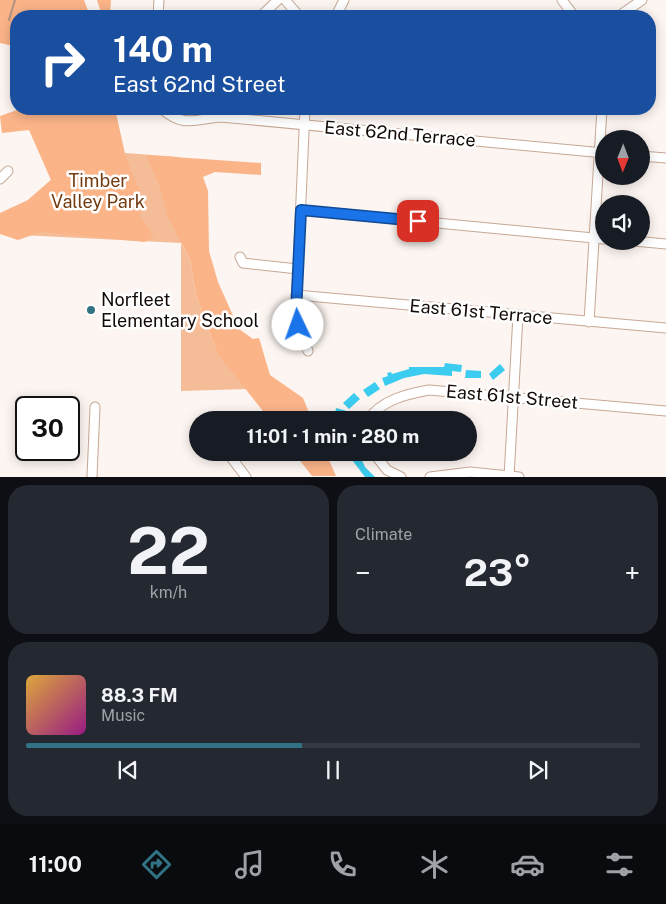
<!DOCTYPE html>
<meta charset="utf-8">
<style>
body{margin:0;font-family:"Public Sans",sans-serif;background:#242831;color:#f1f3f6;height:100vh;display:flex;flex-direction:column;font-size:19px;white-space:nowrap}
*{box-sizing:border-box;margin:0}
p{font-size:16px;color:#9ea1a6}
.icon{flex:none;width:28px;height:28px;fill:none;stroke:currentColor;stroke-width:2;stroke-linecap:round;stroke-linejoin:round}
.map{position:relative;height:477px;overflow:hidden}
.panel{display:flex;flex-direction:column;gap:8px;padding:8px;background:#0d0f14;flex:1}
.panel>*{flex:none}
.top-card{position:absolute;left:10px;top:10px;width:646px;height:105px;border-radius:20px;box-shadow:0 2px 12px #0003;background:#1a4fa0;color:#fff;overflow:hidden}
.needle{width:32px;rotate:181deg}
.controls{position:absolute;left:595px;top:130px;display:grid;gap:10px}
.controls a{display:grid;place-items:center;width:55px;height:55px;border-radius:50%;background:#171b24;box-shadow:0 2px 12px #0003;font-size:25px}
.speed{position:absolute;left:15px;top:396px;display:flex;gap:10px;font-size:25px;font-weight:700;text-align:center}
.speed>*{display:grid;place-content:center;width:65px;height:65px;border-radius:50%;background:#171b24;box-shadow:0 2px 12px #0003;line-height:1}
.speed .limit{border:2px solid #111;border-radius:8px;background:#fff;color:#111}
.pin{position:absolute;display:grid;place-items:center;width:42px;height:42px;color:#fff;margin:-21px;border-radius:10px;box-shadow:0 2px 8px #0006}
.me{position:absolute;width:55px;margin:-28px;rotate:357deg;stroke-linejoin:round;filter:drop-shadow(0 0 4px #0008)}
.turn{display:flex;align-items:center;gap:18px;height:105px;padding:0 20px;font-size:22px}
.turn .icon{width:65px;height:65px;stroke-width:2.5}
.turn b{display:block;font-size:35px;line-height:42px}
.big{font-size:38px;font-weight:700;line-height:1.1}
.panel .card{flex:1;display:flex;flex-direction:column;justify-content:center;gap:8px;min-width:0;padding:0 18px;border-radius:20px;background:#242831}
.panel .dial{align-items:center;gap:0}
.dial b{font-size:65px;line-height:1}
.song{display:flex;align-items:center;gap:15px}
.cover{width:60px;height:60px;border-radius:8px;background:linear-gradient(135deg,hsl(40 70% 55%),hsl(310 70% 35%))}
.played{height:5px;border-radius:2px;background:linear-gradient(90deg,#317385 45%,#363941 45%)}
.keys{display:flex;justify-content:space-around;direction:ltr}
.heat{display:flex;justify-content:space-between;align-items:center;font-size:28px;direction:ltr}
.panel .tiles{flex:1;display:grid;gap:8px;grid-template-columns:1fr 1fr}
.card:last-child{grid-column:span 2}
.trip{position:absolute;left:189px;top:411px;width:288px;height:50px;border-radius:25px;background:#171b24;box-shadow:0 2px 12px #0003;font-weight:700;line-height:50px;text-align:center}
.tab-bar{display:flex;height:80px;justify-content:space-around;align-items:center;background:#090b0e;color:#9ea1a6}
.tab-bar .icon{width:35px;height:35px}
.tab-bar .current{color:#317385}
.tab-bar b{font-size:22px;color:#f1f3f6}
.map>svg:first-child{display:block}
.green{fill:#f5bc98}
.forest{fill:#fbb488}
.lines{fill:none;stroke-linecap:round;stroke-linejoin:round}
.stream{stroke:#b19483;stroke-width:2}
.building{fill:#3cccef}
.minor-casing{stroke:#c7a895;stroke-width:11}
.minor{stroke:#fff;stroke-width:9}
.route-casing{stroke:#114b97;stroke-width:12}
.route{stroke:#1a73e8;stroke-width:9}
.poi-dot{fill:#317385;stroke:#fff;stroke-width:2}
.labels{text-anchor:middle;stroke-width:5;stroke-linejoin:round;paint-order:stroke}
.street-label{font-size:18px;fill:#140a05;stroke:#fff}
.park-label{font-size:18px;fill:#723b10;stroke:#fff}
.poi-label{font-size:18px;fill:#140a05;stroke:#fff;text-anchor:start}
</style>
<div class="map">
<svg width="666" height="477" viewBox="0 0 666 477">
<rect width="100%" height="100%" fill="#fcf5f1"/>
<!-- green -->
<polygon class="green" points="115,109 125,153 179,157 181,243 190,260 196,295 217,353 248,389 181,391 181,243 0,234 28,200 51,180"/>
<!-- forest -->
<g class="forest">
<polygon points="0,0 84,0 90,16 16,16 16,50 14,46 0,43"/>
<polygon points="97,0 111,0 110,16 102,16"/>
<polygon points="20,109 115,109 124,153 142,196 140,216 154,236 145,242 41,232 18,240 0,234 0,213 28,200 51,180 29,130 2,133 0,116"/>
<polygon points="146,155 261,163 261,175 215,172 203,177 208,191 209,251 218,282 239,329 253,339 259,338 270,375 303,398 312,420 270,420 217,353 196,295 190,260 168,217 159,185"/>
<polygon points="294,453 326,453 336,476 312,476"/>
</g>
<g class="lines">
<!-- stream -->
<polyline class="stream" points="9,20 15,0"/>
</g>
<!-- building -->
<g class="building">
<polygon points="445,363 462,365 461,372 452,371 452,376 424,374 404,378 385,386 382,378 388,376 387,373 391,372 392,374 409,369 409,367 444,367"/>
<polygon points="500,364 505,370 493,380 489,374"/>
<polygon points="466,370 481,371 481,378 465,378"/>
<polygon points="375,382 380,389 368,397 363,390"/>
<polygon points="354,393 360,399 349,409 343,403"/>
<polygon points="336,408 347,411 341,416 350,420 334,420"/>
<polygon points="346,452 359,454 365,467 375,477 365,477"/>
</g>
<g class="lines">
<defs>
<g id="minor">
<polyline points="285,0 299,16"/>
<polyline points="562,0 574,16"/>
<polyline points="158,16 159,0"/>
<polyline points="261,16 278,0"/>
<polyline points="336,16 344,0"/>
<polyline points="619,16 642,0"/>
<path d="M162,109C184,128 195,119 221,117L604,153"/>
<polyline points="305,109 296,313 298,325 308,351"/>
<polyline points="641,156 666,158"/>
<polyline points="0,179 8,171"/>
<polyline points="301,210 604,239"/>
<polyline points="634,241 666,244"/>
<polyline points="240,257 243,263 298,269"/>
<polyline points="296,295 666,328"/>
<polyline points="589,322 602,109"/>
<path d="M368,420C381,400 407,394 429,390L666,411"/>
<polyline points="227,452 246,477"/>
<polyline points="373,452 387,470 401,477"/>
<polyline points="92,477 95,407"/>
<polyline points="430,477 470,472 519,477"/>
<polyline points="509,477 518,315"/>
</g>
</defs>
<!-- minor casing -->
<use href="#minor" class="minor-casing"/>
<!-- minor -->
<use href="#minor" class="minor"/>
</g>
<g class="lines">
<defs>
<polyline id="route" points="298,325 296,313 301,210 418,221"/>
</defs>
<!-- route casing -->
<use href="#route" class="route-casing"/>
<!-- route -->
<use href="#route" class="route"/>
</g>
<!-- markers -->
<circle class="poi-dot" cx="91" cy="310" r="5"/>
<g class="labels">
<!-- street labels -->
<g class="street-label">
<text transform="translate(400 134) rotate(5)" y="6">East 62nd Terrace</text>
<text transform="translate(481 312) rotate(5)" y="6">East 61st Terrace</text>
<text transform="translate(512 397) rotate(5)" y="6">East 61st Street</text>
</g>
<!-- park labels -->
<g class="park-label">
<text x="98" y="187">Timber<tspan x="98" dy="21">Valley Park</tspan></text>
</g>
<!-- poi labels -->
<g class="poi-label">
<text x="101" y="306">Norfleet<tspan x="101" dy="21">Elementary School</tspan></text>
</g>
</g>
</svg>
<div class="controls">
<a><svg class="needle" viewBox="-14 -14 28 28"><path d="M0-13l5 13h-10z" fill="#e53935"/><path d="M0 13l5-13h-10z" fill="#9ea1a6"/></svg></a>
<a><svg class="icon" aria-label="sound" viewBox="0 0 24 24"><path d="M4 9h4l5-4v14l-5-4H4zM17 9q2 3 0 6"/></svg></a>
</div>
<div class="speed"><div class="limit">30</div></div>
<div class="pin" style="left:418px;top:221px;background:#d93025"><svg class="icon" aria-label="arrive" viewBox="0 0 24 24"><path d="M6 21V4h12l-3 4 3 4H6"/></svg></div>
<svg class="me" style="left:298px;top:325px" viewBox="-20 -20 40 40"><circle r="19" fill="#fff"/><path d="M0-13L10 11 0 6-10 11z" fill="#1a73e8"/></svg>
<div class="trip">11:01 · 1 min · 280 m</div>
<div class="top-card">
<div class="turn"><svg class="icon" aria-label="right" viewBox="0 0 24 24"><path d="M7 20v-9h11M14 6l5 5-5 5"/></svg><div><b>140 m</b>East 62nd Street</div></div>
</div>
</div>
<section class="panel">
<div class="tiles">
<div class="card dial"><b>22</b><p>km/h</p></div>
<div class="card"><p>Climate</p>
<div class="heat"><a>−</a><b class="big">23°</b><a>+</a></div>
</div>
<div class="card">
<div class="song"><i class="cover"></i><div><b>88.3 FM</b><p>Music</p></div></div>
<div class="played"></div>
<div class="keys"><svg class="icon" aria-label="previous" viewBox="0 0 24 24"><path d="M18 5L8 12l10 7zM5 5v14"/></svg><svg class="icon" aria-label="pause" viewBox="0 0 24 24"><path d="M8 5v14M16 5v14"/></svg><svg class="icon" aria-label="next" viewBox="0 0 24 24"><path d="M6 5l10 7-10 7zM19 5v14"/></svg></div>
</div>
</div>
</section>
<nav class="tab-bar">
<b>11:00</b>
<svg class="icon current" aria-label="directions" viewBox="0 0 24 24"><path d="M12 3l9 9-9 9-9-9zM9 14v-3h6M13 9l2 2-2 2"/></svg>
<svg class="icon" aria-label="music" viewBox="0 0 24 24"><path d="M9 18V5l10-2v13"/><circle cx="6" cy="18" r="3"/><circle cx="16" cy="16" r="3"/></svg>
<svg class="icon" aria-label="phone" viewBox="0 0 24 24"><path d="M5 4h4l2 5-3 2q2 4 5 5l2-3 5 2v4C11 20 4 13 5 4z"/></svg>
<svg class="icon" aria-label="climate" viewBox="0 0 24 24"><path d="M12 3v18M4 7l16 10M4 17L20 7"/></svg>
<svg class="icon" aria-label="car" viewBox="0 0 24 24"><path d="M5 17H2v-5l4-1 3-4h7l3 4 3 1v5h-3M9 17h6M6 11h13"/><circle cx="7" cy="17" r="2"/><circle cx="17" cy="17" r="2"/></svg>
<svg class="icon" aria-label="filters" viewBox="0 0 24 24"><path d="M4 7h16M4 17h16"/><circle cx="9" cy="7" r="2"/><circle cx="15" cy="17" r="2"/></svg>
</nav>
